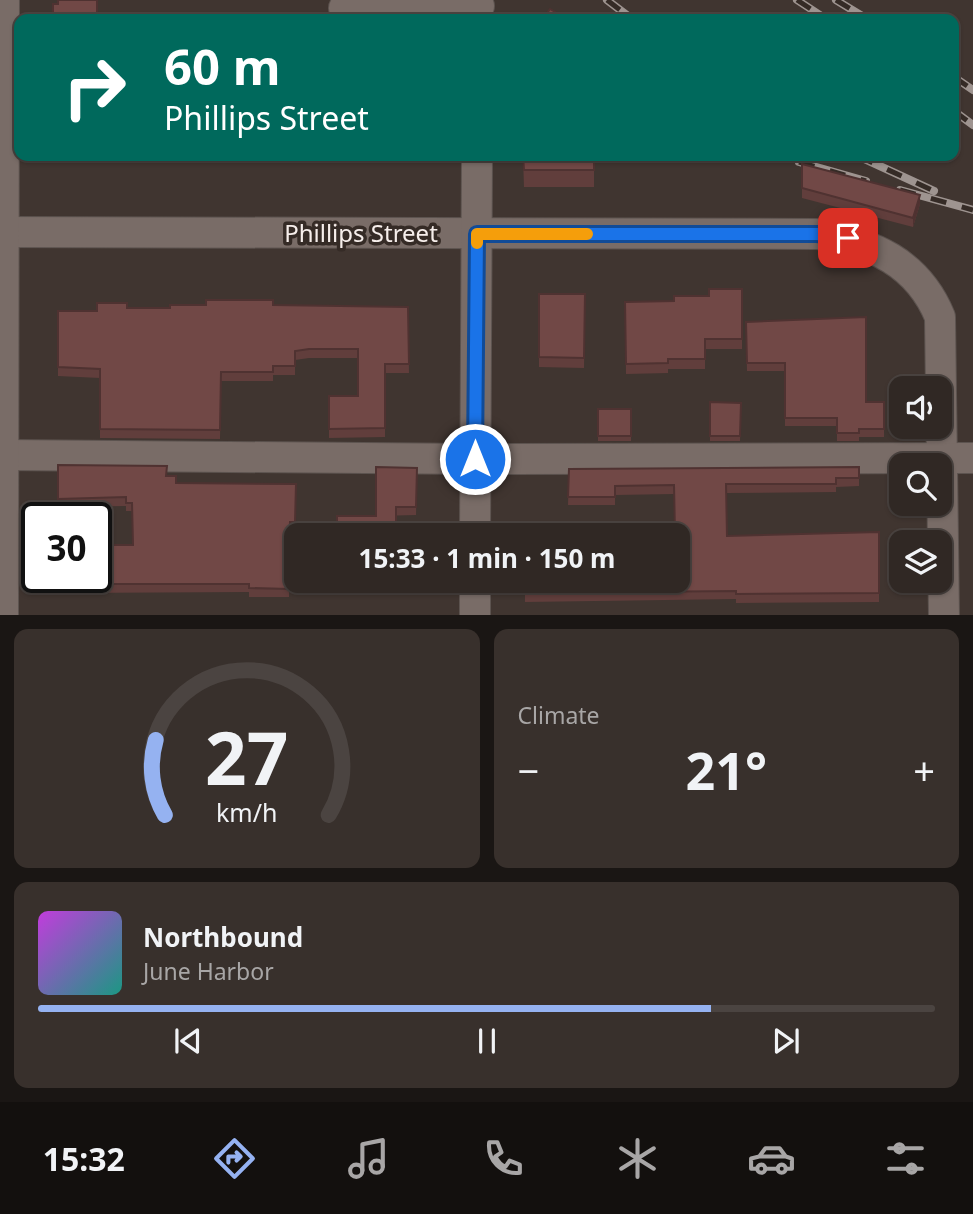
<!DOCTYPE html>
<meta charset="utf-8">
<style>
body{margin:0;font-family:"Noto Sans",sans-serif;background:#38302c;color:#f1f3f6;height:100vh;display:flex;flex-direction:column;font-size:26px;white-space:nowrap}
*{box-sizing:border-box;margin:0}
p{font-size:23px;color:#a8a6a6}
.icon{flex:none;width:38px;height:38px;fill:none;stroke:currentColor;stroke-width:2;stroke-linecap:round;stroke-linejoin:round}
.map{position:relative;height:615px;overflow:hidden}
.drawer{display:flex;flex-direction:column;gap:14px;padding:14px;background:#1a1614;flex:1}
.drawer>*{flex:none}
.hud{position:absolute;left:14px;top:14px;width:945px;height:147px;border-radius:14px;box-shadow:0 2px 5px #0004,0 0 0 2px #4b4441;background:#00695c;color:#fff;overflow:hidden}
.fabs{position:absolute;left:889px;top:376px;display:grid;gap:14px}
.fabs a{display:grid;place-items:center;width:63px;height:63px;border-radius:14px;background:#302824;box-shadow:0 2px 5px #0004,0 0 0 2px #4b4441;font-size:35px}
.speed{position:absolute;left:21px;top:502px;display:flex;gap:14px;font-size:35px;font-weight:700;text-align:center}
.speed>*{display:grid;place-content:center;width:91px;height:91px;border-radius:50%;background:#302824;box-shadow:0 2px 5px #0004,0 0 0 2px #4b4441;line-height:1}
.speed .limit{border:4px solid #111;border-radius:10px;background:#fff;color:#111}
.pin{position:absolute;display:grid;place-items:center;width:60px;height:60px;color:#fff;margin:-30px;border-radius:14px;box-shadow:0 4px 10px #0006}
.me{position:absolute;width:77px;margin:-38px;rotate:0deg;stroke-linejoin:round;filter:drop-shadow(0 0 5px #0008)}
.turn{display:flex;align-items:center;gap:24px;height:147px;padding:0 35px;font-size:32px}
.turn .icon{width:91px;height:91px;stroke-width:2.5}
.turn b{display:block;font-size:49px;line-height:60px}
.big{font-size:52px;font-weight:700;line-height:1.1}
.drawer .widget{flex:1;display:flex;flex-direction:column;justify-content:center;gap:10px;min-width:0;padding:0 24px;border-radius:14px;background:#38302c}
.drawer .dial{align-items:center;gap:0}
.dial svg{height:182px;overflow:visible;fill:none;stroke:#4b4441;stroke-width:7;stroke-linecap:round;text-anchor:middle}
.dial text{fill:#f1f3f6;stroke:none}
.song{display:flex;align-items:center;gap:21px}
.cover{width:84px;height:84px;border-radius:10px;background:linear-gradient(135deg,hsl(290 70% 55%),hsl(170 70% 35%))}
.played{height:7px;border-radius:4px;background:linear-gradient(90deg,#95b2f1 75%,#4b4441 75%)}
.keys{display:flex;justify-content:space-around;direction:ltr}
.heat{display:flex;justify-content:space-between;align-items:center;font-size:38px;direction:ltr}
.drawer .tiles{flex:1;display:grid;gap:14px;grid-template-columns:1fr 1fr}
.widget:last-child{grid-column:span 2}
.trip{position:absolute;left:284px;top:523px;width:406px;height:70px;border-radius:14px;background:#302824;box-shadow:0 2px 5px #0004,0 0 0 2px #4b4441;font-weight:700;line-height:70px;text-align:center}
.dock{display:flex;height:112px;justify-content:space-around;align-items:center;background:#13100e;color:#a8a6a6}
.dock .icon{width:49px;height:49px}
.dock .active{color:#95b2f1}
.dock b{font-size:32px;color:#f1f3f6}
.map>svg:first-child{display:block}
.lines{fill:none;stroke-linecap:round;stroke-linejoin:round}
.minor-casing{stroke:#5c534f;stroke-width:32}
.minor{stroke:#796c67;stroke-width:30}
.rail-casing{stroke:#9e9490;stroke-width:8}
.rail{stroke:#352b26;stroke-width:5;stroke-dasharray:16;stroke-linecap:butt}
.wall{fill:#613e3c}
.shaded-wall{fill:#4f3231}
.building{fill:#714846;stroke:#4f3231;stroke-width:2}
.route-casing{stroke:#114b97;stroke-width:18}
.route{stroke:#1a73e8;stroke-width:12}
.slow{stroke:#f59e0b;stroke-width:12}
.labels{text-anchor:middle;stroke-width:7;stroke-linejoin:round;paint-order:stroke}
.street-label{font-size:24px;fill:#f6eeeb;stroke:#352b26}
</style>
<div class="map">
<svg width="973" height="616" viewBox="0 0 973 616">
<rect width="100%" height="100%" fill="#403530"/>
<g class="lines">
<defs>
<g id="minor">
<polyline points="344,8 479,6"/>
<path d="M0,232L817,234C872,242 918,263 940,317L944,616"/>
<polyline points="4,455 475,459 973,458"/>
<polyline points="475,536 477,156"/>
<polyline points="3,616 4,0"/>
<polyline points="475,616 475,581"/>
</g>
</defs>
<!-- minor casing -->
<use href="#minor" class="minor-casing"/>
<!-- minor -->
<use href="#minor" class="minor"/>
<defs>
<g id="rail">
<polyline points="607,0 632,19"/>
<polyline points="797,0 826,19"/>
<polyline points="836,0 867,19"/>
<polyline points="954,77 973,90"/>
<polyline points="954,111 973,125"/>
<polyline points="858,156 934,191"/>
<polyline points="799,162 866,181"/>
<polyline points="900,190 973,210"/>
</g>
</defs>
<!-- rail casing -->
<use href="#rail" class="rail-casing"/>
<!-- rail -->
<use href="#rail" class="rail"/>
</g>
<!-- wall -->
<g class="wall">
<polygon points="74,156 96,156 96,158 74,159"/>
<polygon points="523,156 594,156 594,187 524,187"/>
<polygon points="802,164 920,204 913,227 802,198"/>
<polygon points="742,289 742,349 705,349 705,369 668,369 668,373 626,374 625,302 674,301 709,296"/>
<polygon points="539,294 585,294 584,368 539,367"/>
<polygon points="273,305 408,307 409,373 385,373 385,437 329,438 329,396 358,396 358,358 309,358 295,360 295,375 273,375 273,381 221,381 220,439 100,438 100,378 58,376 58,311 97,311 127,308 170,308"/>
<polygon points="746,322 866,402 884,402 884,437 859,437 859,441 837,441 837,426 785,426 785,371 747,371"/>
<polygon points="710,402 741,403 740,441 710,441"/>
<rect x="598" y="409" width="33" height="32"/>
<polygon points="58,465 167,476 176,483 296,484 295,530 290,530 289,597 249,597 249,592 65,593 65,578 133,545 132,511 126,511 126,506 58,507"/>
<polygon points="859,467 859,486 836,487 836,492 726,493 727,536 879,532 879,602 736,603 736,599 525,602 525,581 677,581 674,494 615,495 615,505 568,505 569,469"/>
<polygon points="417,468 416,515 376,516"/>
<rect x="351" y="581" width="33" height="12"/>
</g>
<!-- shaded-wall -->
<polygon class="shaded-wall" points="920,195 920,204 913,227 913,218"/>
<!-- building -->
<g class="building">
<polygon points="58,0 97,0 97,19 53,19 53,4 58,4"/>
<polygon points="550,9 567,19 543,19"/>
<polygon points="430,14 430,19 351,19 351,15"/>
<polygon points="523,156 594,156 594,170 524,170"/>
<polygon points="802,164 920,195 913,218 802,188"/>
<polygon points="709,289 742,289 742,339 705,339 705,359 668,359 668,363 626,364 625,302 674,301 674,296 709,296"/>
<polygon points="539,294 585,294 584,358 539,357"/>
<polygon points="206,300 273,300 273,305 408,307 409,364 385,364 385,428 329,429 329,396 358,396 358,349 309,349 295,351 295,366 273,366 273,372 221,372 220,430 100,429 100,369 58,367 58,311 97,311 97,303 127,303 127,308 170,308 170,305 206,305"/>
<polygon points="866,317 866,402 884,402 884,429 859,429 859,433 837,433 837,418 785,418 785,363 747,363 746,322"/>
<polygon points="710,402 741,403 740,436 710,436"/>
<rect x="598" y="409" width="33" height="27"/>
<polygon points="58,465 167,466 166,476 176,476 176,483 296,484 295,522 290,522 289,589 249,588 249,584 65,584 65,578 96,578 96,545 133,545 132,503 126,503 126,497 58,499"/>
<polygon points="376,467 417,468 416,507 396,507 396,536 337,536 337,516 376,516"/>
<polygon points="859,467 859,478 836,478 836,484 726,484 727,536 879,532 879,593 736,594 736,591 525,593 525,581 677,581 677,536 637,536 637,534 675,534 674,485 615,486 615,497 568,497 569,469"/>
<rect x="351" y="581" width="33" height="3"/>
</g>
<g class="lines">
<defs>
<polyline id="route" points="475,459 477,234 817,234 848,238"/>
</defs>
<!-- route casing -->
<use href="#route" class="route-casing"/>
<!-- route -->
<use href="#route" class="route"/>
<!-- slow -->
<polyline class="slow" points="477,243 477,234 587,234"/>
</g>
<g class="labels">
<!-- street labels -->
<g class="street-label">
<text x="361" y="242">Phillips Street</text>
</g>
</g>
</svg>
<div class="fabs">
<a><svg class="icon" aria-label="sound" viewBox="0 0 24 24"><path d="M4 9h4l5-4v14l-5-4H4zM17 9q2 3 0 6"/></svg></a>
<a><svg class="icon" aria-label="search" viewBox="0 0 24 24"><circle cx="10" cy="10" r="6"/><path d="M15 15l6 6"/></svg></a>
<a><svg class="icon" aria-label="layers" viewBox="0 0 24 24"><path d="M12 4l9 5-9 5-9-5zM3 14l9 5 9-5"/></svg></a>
</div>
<div class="speed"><div class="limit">30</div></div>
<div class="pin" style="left:848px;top:238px;background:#d93025"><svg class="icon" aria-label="arrive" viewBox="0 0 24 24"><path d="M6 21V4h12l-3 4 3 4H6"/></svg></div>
<svg class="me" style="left:475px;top:459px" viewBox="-20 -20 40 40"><circle r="17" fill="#1a73e8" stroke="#fff" stroke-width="3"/><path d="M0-11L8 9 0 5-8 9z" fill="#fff"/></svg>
<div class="trip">15:33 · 1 min · 150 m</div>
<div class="hud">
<div class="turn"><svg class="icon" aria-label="right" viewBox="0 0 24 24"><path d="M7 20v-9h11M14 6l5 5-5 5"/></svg><div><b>60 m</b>Phillips Street</div></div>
</div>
</div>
<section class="drawer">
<div class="tiles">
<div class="widget dial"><svg viewBox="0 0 100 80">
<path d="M14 69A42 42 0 1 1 86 69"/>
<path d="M14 69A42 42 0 0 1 10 36" stroke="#95b2f1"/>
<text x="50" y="56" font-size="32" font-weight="700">27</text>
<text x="50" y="72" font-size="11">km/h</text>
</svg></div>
<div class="widget"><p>Climate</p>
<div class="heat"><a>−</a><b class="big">21°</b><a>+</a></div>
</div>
<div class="widget">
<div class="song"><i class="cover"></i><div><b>Northbound</b><p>June Harbor</p></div></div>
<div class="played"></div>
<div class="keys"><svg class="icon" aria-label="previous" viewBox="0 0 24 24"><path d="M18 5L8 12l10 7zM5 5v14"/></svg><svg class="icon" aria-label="pause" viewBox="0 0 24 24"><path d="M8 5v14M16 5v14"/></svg><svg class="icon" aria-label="next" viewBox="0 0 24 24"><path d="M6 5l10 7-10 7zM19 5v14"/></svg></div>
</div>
</div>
</section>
<nav class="dock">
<b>15:32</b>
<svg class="icon active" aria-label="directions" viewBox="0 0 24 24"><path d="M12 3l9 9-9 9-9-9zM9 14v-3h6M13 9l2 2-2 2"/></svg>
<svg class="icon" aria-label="music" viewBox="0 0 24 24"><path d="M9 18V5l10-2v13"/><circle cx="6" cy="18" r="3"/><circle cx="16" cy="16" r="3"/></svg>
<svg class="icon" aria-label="phone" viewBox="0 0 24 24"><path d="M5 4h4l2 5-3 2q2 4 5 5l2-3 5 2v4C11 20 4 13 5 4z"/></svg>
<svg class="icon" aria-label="climate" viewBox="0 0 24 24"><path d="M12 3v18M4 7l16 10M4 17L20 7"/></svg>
<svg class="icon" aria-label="car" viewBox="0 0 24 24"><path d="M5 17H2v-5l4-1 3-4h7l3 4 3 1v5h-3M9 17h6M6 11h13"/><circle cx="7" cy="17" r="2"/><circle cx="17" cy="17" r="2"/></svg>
<svg class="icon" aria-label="filters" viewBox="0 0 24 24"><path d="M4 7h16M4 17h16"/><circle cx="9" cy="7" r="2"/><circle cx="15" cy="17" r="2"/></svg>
</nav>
